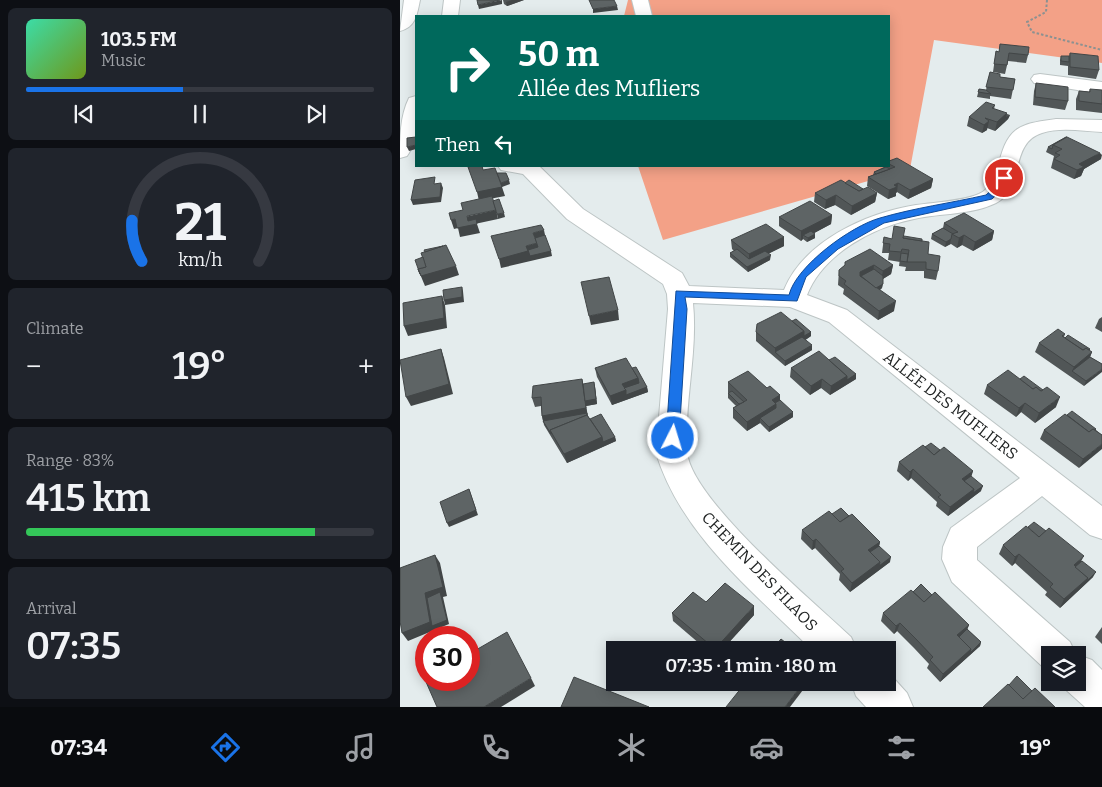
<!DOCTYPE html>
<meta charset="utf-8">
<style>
body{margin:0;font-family:Bitter,serif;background:#20242c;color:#f1f3f6;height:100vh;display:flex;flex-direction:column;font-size:19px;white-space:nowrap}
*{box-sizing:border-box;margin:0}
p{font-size:16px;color:#9ea1a6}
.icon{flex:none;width:28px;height:28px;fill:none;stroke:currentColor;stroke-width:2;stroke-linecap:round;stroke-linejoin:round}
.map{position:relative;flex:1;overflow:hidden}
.drawer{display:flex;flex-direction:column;gap:8px;padding:8px;background:#0d0f14;width:400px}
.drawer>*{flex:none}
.top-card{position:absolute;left:15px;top:15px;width:475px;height:152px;border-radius:0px;box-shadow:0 2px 12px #0003;background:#00695c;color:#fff;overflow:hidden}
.tools{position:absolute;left:641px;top:646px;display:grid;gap:10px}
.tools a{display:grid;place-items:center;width:45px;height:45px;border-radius:0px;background:#171b24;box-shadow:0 2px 12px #0003;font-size:25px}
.speed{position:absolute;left:15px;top:626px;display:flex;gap:10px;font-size:25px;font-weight:700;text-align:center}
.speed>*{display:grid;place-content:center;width:65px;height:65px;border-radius:50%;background:#171b24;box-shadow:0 2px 12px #0003;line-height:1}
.speed .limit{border:8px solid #d22;background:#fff;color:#111}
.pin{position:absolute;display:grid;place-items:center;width:42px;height:42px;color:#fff;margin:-21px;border:2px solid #fff;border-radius:50%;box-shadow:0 1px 5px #0007}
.me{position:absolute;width:55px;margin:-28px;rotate:5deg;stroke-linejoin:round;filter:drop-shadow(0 0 4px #0008)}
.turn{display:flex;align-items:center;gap:18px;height:105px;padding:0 20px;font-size:22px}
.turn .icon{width:65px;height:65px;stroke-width:2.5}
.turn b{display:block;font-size:35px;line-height:42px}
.then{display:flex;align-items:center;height:48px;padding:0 20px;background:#0003;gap:10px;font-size:19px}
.big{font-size:38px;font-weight:600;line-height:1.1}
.drawer .tile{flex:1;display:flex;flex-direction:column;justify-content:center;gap:8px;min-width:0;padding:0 18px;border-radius:8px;background:#20242c}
.drawer .dial{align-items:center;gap:0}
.dial svg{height:130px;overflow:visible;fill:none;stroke:#363941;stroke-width:7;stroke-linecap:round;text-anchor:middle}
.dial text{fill:#f1f3f6;stroke:none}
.song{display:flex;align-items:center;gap:15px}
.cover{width:60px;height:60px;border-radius:8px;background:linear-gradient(135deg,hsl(160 70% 55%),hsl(80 70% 35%))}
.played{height:5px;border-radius:2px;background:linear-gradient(90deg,#1a73e8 45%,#363941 45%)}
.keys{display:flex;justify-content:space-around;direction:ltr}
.heat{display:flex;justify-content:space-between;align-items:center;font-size:28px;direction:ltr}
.charge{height:8px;border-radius:4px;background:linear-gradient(90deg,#34c759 83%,#363941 0)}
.trip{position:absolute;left:206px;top:641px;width:290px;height:50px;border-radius:0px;background:#171b24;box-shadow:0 2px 12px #0003;font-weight:600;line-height:50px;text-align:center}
.menu{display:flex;height:80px;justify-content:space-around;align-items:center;background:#090b0e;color:#9ea1a6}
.menu .icon{width:35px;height:35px}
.menu .selected{color:#1a73e8}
.menu b{font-size:22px;color:#f1f3f6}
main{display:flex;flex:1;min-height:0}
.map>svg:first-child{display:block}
.forest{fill:#f3a187}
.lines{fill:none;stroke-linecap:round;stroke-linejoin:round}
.minor-casing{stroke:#bdc5c5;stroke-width:2}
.path{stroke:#8b9191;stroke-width:2;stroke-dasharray:2.5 2;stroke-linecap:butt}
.minor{fill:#fff;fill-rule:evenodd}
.wall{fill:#515657}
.shaded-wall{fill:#424647}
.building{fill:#5e6465;stroke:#424647}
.route{fill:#1a73e8;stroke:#114b97}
.labels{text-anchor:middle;stroke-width:5;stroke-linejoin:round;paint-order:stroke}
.street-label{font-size:16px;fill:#1d2020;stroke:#fff}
</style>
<main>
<section class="drawer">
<div class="tile">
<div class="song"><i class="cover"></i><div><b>103.5 FM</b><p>Music</p></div></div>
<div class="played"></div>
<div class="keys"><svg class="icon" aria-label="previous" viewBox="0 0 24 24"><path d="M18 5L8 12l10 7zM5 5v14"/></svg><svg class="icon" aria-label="pause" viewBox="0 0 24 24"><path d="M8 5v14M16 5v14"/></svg><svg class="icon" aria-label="next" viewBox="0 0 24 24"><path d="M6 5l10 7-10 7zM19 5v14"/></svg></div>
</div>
<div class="tile dial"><svg viewBox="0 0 100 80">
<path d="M14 69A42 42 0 1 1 86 69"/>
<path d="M14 69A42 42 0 0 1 8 44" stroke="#1a73e8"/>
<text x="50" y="56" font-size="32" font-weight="700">21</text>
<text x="50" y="72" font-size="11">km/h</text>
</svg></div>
<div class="tile"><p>Climate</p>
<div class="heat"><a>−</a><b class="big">19°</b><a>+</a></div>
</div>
<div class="tile"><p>Range · 83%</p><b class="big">415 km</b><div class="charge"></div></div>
<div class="tile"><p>Arrival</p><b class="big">07:35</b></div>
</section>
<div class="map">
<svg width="702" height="707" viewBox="0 0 702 707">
<rect width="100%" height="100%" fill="#e4eced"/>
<!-- forest -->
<polygon class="forest" points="228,0 702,0 702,63 534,40 510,169 263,240 238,166 489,166 489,16 224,16"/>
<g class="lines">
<defs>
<g id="minor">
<path d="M4,0H20C17,14 16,27 0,31Z"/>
<polygon points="44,0 60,0 58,16 42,16"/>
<polygon points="232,0 248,0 252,16 236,16"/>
<polygon points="640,74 702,82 702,94 634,83 631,79 634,75"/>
<path d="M16,96C17,115 19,140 7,156L0,158C0,138 0,116 9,98Z"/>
<path d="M656,119L702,120V132C683,131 660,127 642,133C609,143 625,188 596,203C571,215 541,213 514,219C473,227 423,254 407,295L447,310L702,506V539L690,535L642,496L577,547V560L670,642L676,655H650V671L644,668L552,582L542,559L543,547L551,528L620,478L429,322L390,307L293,303C298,352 284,402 287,451C289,498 415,603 451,637L457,650H412C353,591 281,535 256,453L268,309L267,294L263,284L167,219L123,174L101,170L98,166H139L183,209L282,273L289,286L384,290C404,241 466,213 516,205C536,202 559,202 579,194C603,183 595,146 616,130C627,122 643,121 656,119Z"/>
<polygon points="678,655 692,660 702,670 702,707 685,707 664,688 662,682 678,682"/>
<polygon points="488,672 507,693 513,707 466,707 456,696 451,682 488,682"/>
</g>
</defs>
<!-- minor casing -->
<use href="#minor" class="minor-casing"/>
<!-- path -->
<polyline class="path" points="647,0 646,12 627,22 632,32 702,50"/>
<!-- minor -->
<use href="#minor" class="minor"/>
</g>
<!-- wall -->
<g class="wall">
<polygon points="103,0 124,0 107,6 104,4"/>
<polygon points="600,44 628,55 626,63 608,61 605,74 593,72 596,51 599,52"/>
<polygon points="670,53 699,70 696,79 668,75 668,66 660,65 660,60 661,56 669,56"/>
<polygon points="590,72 600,77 615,79 611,99 590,96 590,99 577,97 579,89 586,90"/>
<polygon points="636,83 668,101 665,110 633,105 634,91"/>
<polygon points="690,89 702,94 702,113 676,110 676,99 679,91 689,92"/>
<polygon points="595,105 594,109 610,115 608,119 595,131 587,128 587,130 582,133 567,126 569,117"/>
<polygon points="666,137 701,159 684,169 681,176 674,179 651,168 654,156 646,152 648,147"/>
<polygon points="489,161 533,179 531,188 508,199 497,192 496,193 496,196 488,199 467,186 468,177 473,175 474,172 486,166 489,166"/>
<polygon points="445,183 477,193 475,202 451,215 435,205 425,209 414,202 415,193"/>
<polygon points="432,215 431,224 414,233 415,238 407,242 403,239 401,241 379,226 379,217"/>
<polygon points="544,223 594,231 592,240 573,251 562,245 557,248 551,244 545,247 531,239 532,234 543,228"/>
<polygon points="384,237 384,246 368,254 370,260 348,272 330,257 330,253 334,251 332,249 331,240"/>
<polygon points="484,237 492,239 503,238 522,241 528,254 538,271 536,280 524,278 524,271 505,271 506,267 499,266 500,258 500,262 488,260 489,253 482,253"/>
<polygon points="445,262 493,265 491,274 483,279 482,288 480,290 494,311 478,320 443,294 444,289 438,285 439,270 445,265"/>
<polygon points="702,317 702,332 695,328 699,319"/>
<polygon points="392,321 411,332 411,336 405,340 412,350 385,366 356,341 356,332"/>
<polygon points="665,334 664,337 692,352 690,357 702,364 684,386 635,352 639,343"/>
<polygon points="429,360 456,374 456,379 430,395 421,388 410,395 390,377 391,368"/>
<polygon points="195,368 232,368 247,387 248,392 212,405 197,377"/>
<polygon points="182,379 183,384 195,387 197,404 186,406 188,416 190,419 215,437 216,441 167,463 144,425 142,416 141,406 135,407 132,398"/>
<polygon points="328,382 367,388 380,395 380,400 393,417 369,432 360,423 347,431 333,418 333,408 336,406 328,398 328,393 329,393 328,392"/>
<polygon points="587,385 656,407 635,423 621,412 616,417 584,394"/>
<polygon points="667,415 696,429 696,430 702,435 679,468 640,439 644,430"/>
<polygon points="525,447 540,450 573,471 571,476 581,491 548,516 536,506 537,502 511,478 508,481 497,471 499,462"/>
<polygon points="432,514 449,516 480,542 479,546 490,562 450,592 439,580 440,574 415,548 412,550 401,539 402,530"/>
<polygon points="603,545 682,561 693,577 660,608 645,595 647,592 615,563 612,566 599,554"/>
<polygon points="513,592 532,595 569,625 567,629 581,642 580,646 540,682 527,668 529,664 514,648 497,631 494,634 481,621 483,613"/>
<polygon points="306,602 354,615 322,650 307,650 273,621 272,613"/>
<polygon points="702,627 702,644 695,637"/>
</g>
<!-- shaded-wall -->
<g class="shaded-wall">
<polygon points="102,0 102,4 79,9 78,5"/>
<polygon points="112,0 124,0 107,6 106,2"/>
<polygon points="217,6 218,10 193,13 193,9"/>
<polygon points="607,113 605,122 595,131 597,122"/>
<polygon points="610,115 608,119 605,122 606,117"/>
<polygon points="589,121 587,130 582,133 584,125"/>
<polygon points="16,145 16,149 9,151 7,147"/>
<polygon points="700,153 702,155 701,159 684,169 681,176 674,179 679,164"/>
<polygon points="533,179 531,188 508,199 510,190"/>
<polygon points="109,180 110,184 102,187 105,196 79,201 77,192"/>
<polygon points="41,183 43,188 41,202 13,205 11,200"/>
<polygon points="498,183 497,192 496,193 496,196 488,199 489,190 494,185"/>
<polygon points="477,193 475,202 451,215 452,206"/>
<polygon points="436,195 435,205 425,209 426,200"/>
<polygon points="96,210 98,219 70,225 77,224 80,233 60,237 58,228 54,229 51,220"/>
<polygon points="104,213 105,217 98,219 97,214"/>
<polygon points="432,215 431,224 407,237 403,235 403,239 401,241 401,231"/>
<polygon points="144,230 146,240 136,242 133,233"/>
<polygon points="594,231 592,240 573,251 575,242"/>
<polygon points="415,234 415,238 407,242 408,238"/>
<polygon points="564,235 562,245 557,248 559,238"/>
<polygon points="384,237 384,246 349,263 349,254"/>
<polygon points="551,239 550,244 545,247 546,242"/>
<polygon points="137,243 151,251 152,256 101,268 99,259 126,246"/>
<polygon points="371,255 370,260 348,272 347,267"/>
<polygon points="474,265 473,274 460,281 460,272"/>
<polygon points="493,265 491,274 481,280 483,271"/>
<polygon points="56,266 59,275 25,286 20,274"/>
<polygon points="483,284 482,288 472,295 472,290"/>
<polygon points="62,287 63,291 64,302 45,305 44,300"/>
<polygon points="42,296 45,305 47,328 8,336 4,326"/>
<polygon points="496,301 494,311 478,320 479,311"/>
<polygon points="218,310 219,320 191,325 189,316"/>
<polygon points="404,331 404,341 375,352 375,348"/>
<polygon points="411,332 411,336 404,341 404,336"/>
<polygon points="412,345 412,350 385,366 385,361"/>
<polygon points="41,349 44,358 53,394 11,406 6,397"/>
<polygon points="692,352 688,362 672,371 674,367"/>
<polygon points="702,369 702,372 684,386 686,381"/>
<polygon points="456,374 456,379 430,395 431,386 447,376"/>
<polygon points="238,378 247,387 248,392 212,405 210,396 222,384"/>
<polygon points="182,379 184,389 194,382 195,387 197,404 186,406 189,425 152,434 143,421 142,416"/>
<polygon points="422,379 421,388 410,395 411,386"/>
<polygon points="380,395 380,404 376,413 360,418 360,423 347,431 347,422 372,400"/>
<polygon points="660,397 656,407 635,423 639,413"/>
<polygon points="625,403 621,412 616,417 619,408"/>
<polygon points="393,412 393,417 369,432 369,427"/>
<polygon points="202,437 215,437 216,441 167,463 164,454"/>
<polygon points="702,444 702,449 679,468 683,459"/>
<polygon points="513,469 511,478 508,481 510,472"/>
<polygon points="573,471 570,481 563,485 562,479"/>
<polygon points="583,486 581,491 548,516 550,507 574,489"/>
<polygon points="69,489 78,515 49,527 47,523"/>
<polygon points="416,539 415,548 412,550 413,541"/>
<polygon points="480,542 478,551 470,557 468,550"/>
<polygon points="619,554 615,563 612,566 615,557"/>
<polygon points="35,555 40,563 47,596 43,597 49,624 8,641 2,633 25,593"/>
<polygon points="684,556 679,565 673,571 674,565"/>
<polygon points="491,557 490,562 450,592 452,583 480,562"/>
<polygon points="696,572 693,577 660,608 664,599 688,578"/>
<polygon points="354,606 354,615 322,650 315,650 315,649"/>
<polygon points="500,623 497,631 494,634 496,626"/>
<polygon points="569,625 566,633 556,639 557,635"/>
<polygon points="581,642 580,646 540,682 543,674 571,649"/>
<polygon points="131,678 135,686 101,707 84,707"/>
<polygon points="404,682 409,682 390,707 385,707"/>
</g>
<!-- building -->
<g class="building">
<polygon points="77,0 100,0 78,5"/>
<polygon points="189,0 214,0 217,6 193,9"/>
<polygon points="600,44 629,47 628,55 609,53 607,65 594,64 596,51 599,52"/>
<polygon points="670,53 698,56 699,70 670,67"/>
<polygon points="661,56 669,56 669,62 661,61"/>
<polygon points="590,72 600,74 600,77 615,79 613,90 586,87"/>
<polygon points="636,83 668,87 668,101 635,97"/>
<polygon points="579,89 586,90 591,94 578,92"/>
<polygon points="690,89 702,90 702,104 679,101 679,91 690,92"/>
<polygon points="586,102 595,105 592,108 607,113 597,122 585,118 589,121 584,125 569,117"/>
<polygon points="16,137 16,145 7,147 7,138"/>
<polygon points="666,137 667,137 653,145 652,149 648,147"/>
<polygon points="667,137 700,153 679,164 684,167 677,170 654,159 660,155 655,153 662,149 653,145"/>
<polygon points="497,158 533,179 510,190 498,183 494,185 497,187 489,190 468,177 495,167 489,164 489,161"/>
<polygon points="73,166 82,166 83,170 95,168 102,187 77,192 68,167"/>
<polygon points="486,167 490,169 476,174 474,172"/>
<polygon points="97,173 106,173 109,180 101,183"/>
<polygon points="35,177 34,184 41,183 40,197 11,200 15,180"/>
<polygon points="441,180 459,191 468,187 477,193 452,206 436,195 426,200 415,193"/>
<polygon points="449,180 463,189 459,191 445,183"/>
<polygon points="92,196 96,210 67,216 68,221 76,219 77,224 57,228 55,219 51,220 49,213 63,210 61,203"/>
<polygon points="99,199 104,213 97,214 93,201"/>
<polygon points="410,201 432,215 401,231 379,217"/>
<polygon points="564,213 594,231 575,242 564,235 559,238 552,234 558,232 544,223"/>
<polygon points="366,224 384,237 349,254 331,240"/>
<polygon points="141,225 144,230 133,233 137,243 126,246 128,251 99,259 91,236"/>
<polygon points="494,226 505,228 503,238 529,242 528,254 540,256 538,271 526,269 526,262 507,262 509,250 502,249 501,252 489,251 490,244 483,243 484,237 492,239"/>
<polygon points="543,228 553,234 552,234 551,239 546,242 532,234"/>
<polygon points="411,231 415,234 408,238 403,235"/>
<polygon points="145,235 151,251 130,256 128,250 138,247 135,238"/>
<polygon points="504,236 522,239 522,241 503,238"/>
<polygon points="46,245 56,266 21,276 18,269 26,267 21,253"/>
<polygon points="43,246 25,252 24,250"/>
<polygon points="337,249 349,259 365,251 371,255 347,267 330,253"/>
<polygon points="470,249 493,265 483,271 474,265 460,272 460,276 496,301 479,311 444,284 446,281 439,276 439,270 445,265 445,262"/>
<polygon points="501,253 508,254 507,262 500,261"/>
<polygon points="23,257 26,267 18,269 20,274 15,260"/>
<polygon points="474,269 483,276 483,284 476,288 461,276"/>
<polygon points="209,277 218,310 189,316 181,282"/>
<polygon points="62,287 62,297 44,300 43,290"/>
<polygon points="42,296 44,318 4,326 3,303"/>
<polygon points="381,312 404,331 375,348 356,332 357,324"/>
<polygon points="396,319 411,332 404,336 404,331 392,321"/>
<polygon points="658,329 665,334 662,336 683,350 686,348 692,352 674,367 639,343"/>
<polygon points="668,335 690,349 689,350 686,348 683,350 665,338"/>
<polygon points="402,337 412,345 385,361 375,352"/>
<polygon points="41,349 49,384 6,397 0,360"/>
<polygon points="419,351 447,376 431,386 422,379 411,386 391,368"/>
<polygon points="435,357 456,374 447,380 447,376 429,360"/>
<polygon points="690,357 702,364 702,369 686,381 672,371"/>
<polygon points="226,358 238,378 222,384 226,390 210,396 195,368"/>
<polygon points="236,367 247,387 226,395 226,390 224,388 239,383 238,378 232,368"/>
<polygon points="608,370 633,389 636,387 641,391 647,387 660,397 639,413 625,403 619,408 587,385"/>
<polygon points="348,371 367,388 370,386 380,395 372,400 376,404 347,422 333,408 347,400 328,382"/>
<polygon points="624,376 643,390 641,391 636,387 633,389 620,379"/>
<polygon points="182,379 186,408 142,416 141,397 132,398 133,386"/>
<polygon points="194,382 196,399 185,401 183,384"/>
<polygon points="332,391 344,402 339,404 328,393"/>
<polygon points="380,400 393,412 369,427 360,418 376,408 376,404 375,403"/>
<polygon points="672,411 696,429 695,430 693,429 689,432 667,415"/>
<polygon points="187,413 187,415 150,430 151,434 143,421"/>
<polygon points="201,414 215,437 203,442 202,437 190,419"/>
<polygon points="665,414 689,432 693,429 702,435 702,444 683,459 644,430"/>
<polygon points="187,415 202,437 164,454 150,430"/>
<polygon points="531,443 540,450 534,455 525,447"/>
<polygon points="523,445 534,455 544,447 573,471 562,479 574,489 550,507 538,497 541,495 513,469 510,472 499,462"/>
<polygon points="571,476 583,486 573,493 574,489 564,481"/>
<polygon points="69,489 76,510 47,523 40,502"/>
<polygon points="441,508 449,516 440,522 432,514"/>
<polygon points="429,511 440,522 452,514 480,542 468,550 480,562 452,583 441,571 444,569 416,539 413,541 402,530"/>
<polygon points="634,522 646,531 639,537 628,527"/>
<polygon points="626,526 639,537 649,528 684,556 674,565 688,578 664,599 650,587 653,584 619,554 615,557 603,545"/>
<polygon points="479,546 491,557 479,566 480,562 470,552"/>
<polygon points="35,555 43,587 25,593 30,622 2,633 0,621 0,568"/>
<polygon points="682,561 696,572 686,582 688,578 675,567"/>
<polygon points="325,583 354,606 315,649 272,613 293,592 306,602"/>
<polygon points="521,584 532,595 524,602 513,592"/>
<polygon points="511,590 524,602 535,592 569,625 557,635 571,649 543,674 530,660 533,657 516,639 500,623 496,626 483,613"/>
<polygon points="40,592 47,620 32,626 27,598"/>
<polygon points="567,629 581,642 570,653 571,649 559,637"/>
<polygon points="107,632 131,678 84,707 37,707 23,675 26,673 26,680 69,680 69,654"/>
<polygon points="381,639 395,650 372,650"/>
<polygon points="617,676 632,691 623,699 609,685"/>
<polygon points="174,677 249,707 161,707"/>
<polygon points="346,682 404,682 385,707 326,707"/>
<polygon points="608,684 623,699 635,688 655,707 583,707"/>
</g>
<!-- route -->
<path class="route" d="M601,176L609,178L605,187L592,199L484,223L438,249L406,277L397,301L285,297L287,309L279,438L277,441H268L266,438L276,291L389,295C396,266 451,226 480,218C514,208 551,203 586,195L598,184Z"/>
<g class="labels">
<!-- street labels -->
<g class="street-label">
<text transform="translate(551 405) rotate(38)" y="6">ALLÉE DES MUFLIERS</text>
<text transform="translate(360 571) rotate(46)" y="6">CHEMIN DES FILAOS</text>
</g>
</g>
</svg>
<div class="tools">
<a><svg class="icon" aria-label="layers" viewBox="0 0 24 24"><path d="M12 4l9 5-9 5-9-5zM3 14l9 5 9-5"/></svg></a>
</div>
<div class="speed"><div class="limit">30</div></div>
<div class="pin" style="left:604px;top:178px;background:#d93025"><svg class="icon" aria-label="arrive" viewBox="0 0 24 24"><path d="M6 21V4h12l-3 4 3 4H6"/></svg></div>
<svg class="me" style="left:273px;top:438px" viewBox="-20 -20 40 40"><circle r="17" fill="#1a73e8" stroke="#fff" stroke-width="3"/><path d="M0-11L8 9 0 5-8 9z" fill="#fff"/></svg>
<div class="trip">07:35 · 1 min · 180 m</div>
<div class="top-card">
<div class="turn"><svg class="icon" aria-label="right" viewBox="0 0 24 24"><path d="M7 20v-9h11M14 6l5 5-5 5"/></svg><div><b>50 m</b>Allée des Mufliers</div></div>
<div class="then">Then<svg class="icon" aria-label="left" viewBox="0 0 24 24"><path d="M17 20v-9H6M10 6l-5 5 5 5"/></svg></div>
</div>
</div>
</main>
<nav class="menu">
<b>07:34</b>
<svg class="icon selected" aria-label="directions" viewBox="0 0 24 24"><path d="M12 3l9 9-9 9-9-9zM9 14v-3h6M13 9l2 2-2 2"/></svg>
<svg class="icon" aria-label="music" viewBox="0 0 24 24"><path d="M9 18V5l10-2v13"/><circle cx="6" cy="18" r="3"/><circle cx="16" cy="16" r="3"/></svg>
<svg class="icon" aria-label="phone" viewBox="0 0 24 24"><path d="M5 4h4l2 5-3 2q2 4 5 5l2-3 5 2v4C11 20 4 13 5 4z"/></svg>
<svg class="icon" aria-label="climate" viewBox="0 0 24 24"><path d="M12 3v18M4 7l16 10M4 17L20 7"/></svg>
<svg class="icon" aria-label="car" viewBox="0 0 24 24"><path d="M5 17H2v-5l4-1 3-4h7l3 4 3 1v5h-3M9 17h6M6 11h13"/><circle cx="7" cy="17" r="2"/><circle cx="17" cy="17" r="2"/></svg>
<svg class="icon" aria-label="filters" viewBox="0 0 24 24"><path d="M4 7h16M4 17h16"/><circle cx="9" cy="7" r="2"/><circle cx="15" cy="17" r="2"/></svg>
<b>19°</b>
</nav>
